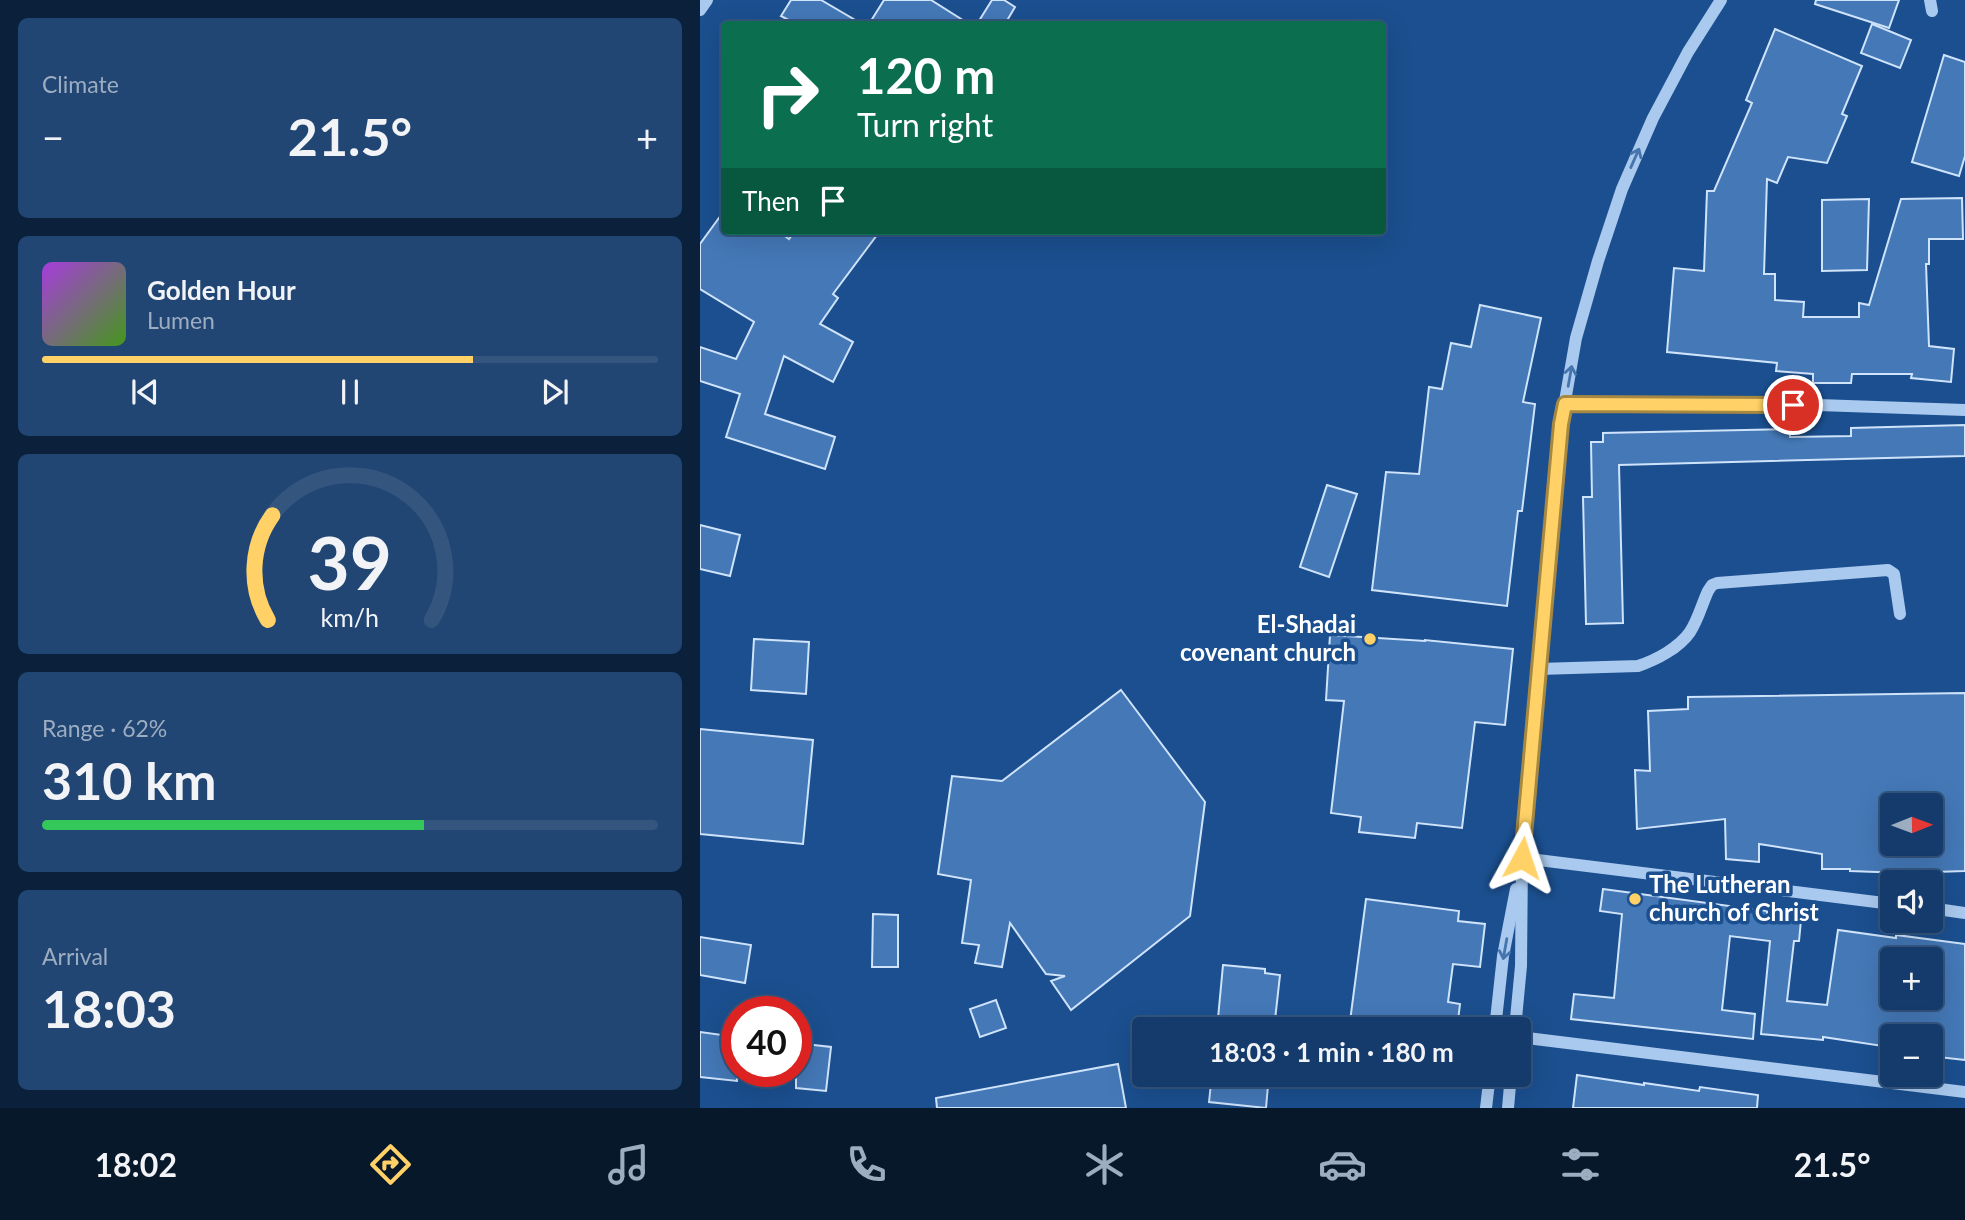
<!DOCTYPE html>
<meta charset="utf-8">
<style>
body{margin:0;font-family:Lato,sans-serif;background:#214673;color:#f1f3f6;height:100vh;display:flex;flex-direction:column;font-size:26px;white-space:nowrap}
*{box-sizing:border-box;margin:0}
p{font-size:23px;color:#9dadc1}
.icon{flex:none;width:38px;height:38px;fill:none;stroke:currentColor;stroke-width:2;stroke-linecap:round;stroke-linejoin:round}
.map{position:relative;flex:1;overflow:hidden}
.details{display:flex;flex-direction:column;gap:18px;padding:18px;background:#0b203b;width:700px}
.details>*{flex:none}
.guide{position:absolute;left:21px;top:21px;width:665px;height:214px;border-radius:7px;box-shadow:0 7px 28px #0002,0 0 0 2px #33557e;background:#0b6e4f;color:#fff;overflow:hidden}
.needle{width:46px;rotate:89deg}
.tools{position:absolute;left:1180px;top:793px;display:grid;gap:14px}
.tools a{display:grid;place-items:center;width:63px;height:63px;border-radius:7px;background:#143b6b;box-shadow:0 7px 28px #0002,0 0 0 2px #33557e;font-size:35px}
.speed{position:absolute;left:21px;top:996px;display:flex;gap:14px;font-size:35px;font-weight:700;text-align:center}
.speed>*{display:grid;place-content:center;width:91px;height:91px;border-radius:50%;background:#143b6b;box-shadow:0 7px 28px #0002,0 0 0 2px #33557e;line-height:1}
.speed .limit{border:10px solid #d22;background:#fff;color:#111}
.pin{position:absolute;display:grid;place-items:center;width:60px;height:60px;color:#fff;margin:-30px;border:4px solid #fff;border-radius:50%;box-shadow:0 2px 7px #0007}
.me{position:absolute;width:77px;margin:-38px;rotate:5deg;stroke-linejoin:round;filter:drop-shadow(0 0 5px #0008)}
.turn{display:flex;align-items:center;gap:24px;height:147px;padding:0 21px;font-size:32px}
.turn .icon{width:91px;height:91px;stroke-width:2.5}
.turn b{display:block;font-size:49px;line-height:60px}
.then{display:flex;align-items:center;height:66px;padding:0 21px;background:#0003;gap:14px;font-size:26px}
.big{font-size:52px;font-weight:700;line-height:1.1}
.details .card{flex:1;display:flex;flex-direction:column;justify-content:center;gap:10px;min-width:0;padding:0 24px;border-radius:10px;background:#214673}
.details .dial{align-items:center;gap:0}
.dial svg{height:182px;overflow:visible;fill:none;stroke:#33557e;stroke-width:7;stroke-linecap:round;text-anchor:middle}
.dial text{fill:#f1f3f6;stroke:none}
.song{display:flex;align-items:center;gap:21px}
.cover{width:84px;height:84px;border-radius:10px;background:linear-gradient(135deg,hsl(280 70% 55%),hsl(100 70% 35%))}
.played{height:7px;border-radius:4px;background:linear-gradient(90deg,#ffd166 70%,#33557e 70%)}
.keys{display:flex;justify-content:space-around;direction:ltr}
.heat{display:flex;justify-content:space-between;align-items:center;font-size:38px;direction:ltr}
.charge{height:10px;border-radius:5px;background:linear-gradient(90deg,#34c759 62%,#33557e 0)}
.trip{position:absolute;left:432px;top:1017px;width:399px;height:70px;border-radius:7px;background:#143b6b;box-shadow:0 7px 28px #0002,0 0 0 2px #33557e;font-weight:700;line-height:70px;text-align:center}
.tabs{display:flex;height:112px;justify-content:space-around;align-items:center;background:#08182b;color:#9dadc1}
.tabs .icon{width:49px;height:49px}
.tabs .on{color:#ffd166}
.tabs b{font-size:32px;color:#f1f3f6}
main{display:flex;flex:1;min-height:0}
.map>svg:first-child{display:block}
.building{fill:#4478b7;stroke:#cfe3fa;stroke-width:2;fill-rule:evenodd}
.lines{fill:none;stroke-linecap:round;stroke-linejoin:round}
.minor{stroke:#a9c9ee;stroke-width:12}
.oneway{stroke:#4674ac}
.route-casing{stroke:#a68842;stroke-width:18}
.route{stroke:#ffd166;stroke-width:12}
.poi-dot{fill:#ffd166;stroke:#1b4f8f;stroke-width:2.5}
.labels{text-anchor:middle;stroke-width:7;stroke-linejoin:round;paint-order:stroke}
.poi-label{font-size:24px;font-weight:bold;fill:#fff;stroke:#1b4f8f;text-anchor:end}
</style>
<main>
<section class="details">
<div class="card"><p>Climate</p>
<div class="heat"><a>−</a><b class="big">21.5°</b><a>+</a></div>
</div>
<div class="card">
<div class="song"><i class="cover"></i><div><b>Golden Hour</b><p>Lumen</p></div></div>
<div class="played"></div>
<div class="keys"><svg class="icon" aria-label="previous" viewBox="0 0 24 24"><path d="M18 5L8 12l10 7zM5 5v14"/></svg><svg class="icon" aria-label="pause" viewBox="0 0 24 24"><path d="M8 5v14M16 5v14"/></svg><svg class="icon" aria-label="next" viewBox="0 0 24 24"><path d="M6 5l10 7-10 7zM19 5v14"/></svg></div>
</div>
<div class="card dial"><svg viewBox="0 0 100 80">
<path d="M14 69A42 42 0 1 1 86 69"/>
<path d="M14 69A42 42 0 0 1 16 23" stroke="#ffd166"/>
<text x="50" y="56" font-size="32" font-weight="700">39</text>
<text x="50" y="72" font-size="11">km/h</text>
</svg></div>
<div class="card"><p>Range · 62%</p><b class="big">310 km</b><div class="charge"></div></div>
<div class="card"><p>Arrival</p><b class="big">18:03</b></div>
</section>
<div class="map">
<svg width="1265" height="1108" viewBox="0 0 1265 1108">
<rect width="100%" height="100%" fill="#1b4f8f"/>
<!-- building -->
<g class="building">
<polygon points="91,0 121,0 162,24 96,24 81,16"/>
<polygon points="184,0 231,0 269,24 169,24"/>
<polygon points="292,0 304,0 315,7 305,24 277,24"/>
<polygon points="1116,0 1199,0 1189,28 1115,4"/>
<polygon points="1172,24 1211,40 1200,68 1161,53"/>
<polygon points="1075,29 1162,66 1142,114 1147,116 1127,163 1088,157 1077,183 1067,179 1064,274 1075,274 1075,300 1104,302 1103,317 1159,317 1159,303 1169,305 1201,199 1262,198 1263,239 1229,239 1229,264 1226,264 1229,346 1254,349 1251,382 1211,378 1212,374 1152,374 1151,383 1113,383 1113,374 1076,371 1077,363 967,352 974,268 1004,271 1007,191 1014,191 1052,103 1046,100"/>
<polygon points="1244,55 1265,62 1265,156 1259,176 1212,162"/>
<polygon points="1169,199 1167,270 1122,271 1122,200"/>
<polygon points="24,211 24,231 78,231 89,239 95,231 180,231 133,294 138,298 120,324 153,342 133,382 84,356 65,414 135,437 125,469 26,437 40,394 0,381 0,347 36,359 54,322 0,289 0,244"/>
<polygon points="780,305 841,318 823,402 835,404 822,511 818,511 807,606 672,590 686,472 719,474 729,387 742,389 751,343 771,347"/>
<polygon points="1265,425 1265,456 919,465 923,623 886,624 883,497 892,497 891,442 903,442 903,433 1090,429 1090,437 1151,436 1151,428"/>
<polygon points="627,485 657,494 629,577 600,567"/>
<polygon points="0,525 40,535 30,576 0,569"/>
<polygon points="630,635 725,641 725,640 813,649 805,725 775,722 762,828 717,823 715,838 659,832 661,817 631,813 644,701 626,700"/>
<polygon points="54,639 109,642 106,694 51,690"/>
<polygon points="421,690 505,802 490,916 371,1010 351,981 365,976 346,974 310,923 302,967 275,963 279,945 262,943 271,880 238,874 252,776 302,781"/>
<path d="M1265,693V871L1204,873L1150,871V869H1122V854L1059,844V862L1026,859L1025,819L937,829L935,770L950,771L948,711L988,709V697ZM1192,805H1230V844H1192Z"/>
<polygon points="0,729 113,740 103,844 0,834"/>
<path d="M903,889L1067,911V916L1101,920L1099,941H1094L1087,1001L1127,1005L1138,930L1196,938V935L1265,944V1060L1230,1056V1036H1192V1051L1182,1050L1183,1046L1123,1037V1040L1061,1034L1070,941L1030,936L1022,1010L1055,1014L1053,1039L871,1019L874,994L914,998L922,914L900,911ZM1192,959H1230V998H1192Z"/>
<polygon points="666,899 759,911 758,921 785,924 780,967 753,964 748,1002 760,1004 757,1029 649,1029"/>
<polygon points="173,914 198,915 198,967 172,967"/>
<polygon points="0,937 51,945 45,983 0,975"/>
<polygon points="523,965 565,969 565,973 580,975 574,1029 517,1029"/>
<polygon points="296,1000 306,1028 280,1037 270,1009"/>
<polygon points="0,1032 37,1037 37,1081 0,1077"/>
<polygon points="96,1043 131,1047 126,1091 96,1088"/>
<polygon points="418,1064 426,1108 237,1108 236,1098"/>
<polygon points="512,1074 569,1074 566,1108 509,1102"/>
<polygon points="877,1075 944,1085 944,1083 999,1091 1000,1087 1058,1095 1057,1108 873,1108"/>
</g>
<g class="lines">
<!-- minor -->
<g class="minor">
<polyline points="1230,0 1232,11"/>
<polyline points="0,10 7,0"/>
<polyline points="865,404 1118,405 1265,410"/>
<path d="M839,669L938,666C956,660 979,648 990,632C998,620 1002,604 1008,591L1012,585L1017,583L1188,570L1194,574L1200,614"/>
<polyline points="822,858 1192,904"/>
<polyline points="1230,908 1265,913"/>
<polyline points="795,1029 803,956 816,889"/>
<polyline points="815,1029 821,966 822,858 861,424 876,338 898,261 922,189 953,118 988,52 1021,0"/>
<polyline points="819,1037 1265,1092"/>
<polyline points="786,1108 790,1074"/>
<polyline points="808,1108 811,1074"/>
</g>
</g>
<!-- one-way arrows -->
<defs><path id="oneway-shaft" d="M-6 0H5M1.5-3L5.5 0L1.5 3" fill="none" stroke-width="1.6" stroke-linecap="round" stroke-linejoin="round" transform="scale(1.75)"/></defs>
<g class="oneway">
<use href="#oneway-shaft" transform="translate(935 158) rotate(-66)"/>
<use href="#oneway-shaft" transform="translate(870 376) rotate(-80)"/>
<use href="#oneway-shaft" transform="translate(805 949) rotate(100)"/>
</g>
<g class="lines">
<defs>
<polyline id="route" points="822,858 861,424 865,404 1093,405"/>
</defs>
<!-- route casing -->
<use href="#route" class="route-casing"/>
<!-- route -->
<use href="#route" class="route"/>
</g>
<!-- markers -->
<g class="poi-dot">
<circle cx="670" cy="639" r="7"/>
<circle cx="935" cy="899" r="7"/>
</g>
<g class="labels">
<!-- poi labels -->
<g class="poi-label">
<text x="656" y="633">El-Shadai<tspan x="656" dy="28">covenant church</tspan></text>
<text x="949" y="893" text-anchor="start">The Lutheran<tspan x="949" dy="28">church of Christ</tspan></text>
</g>
</g>
</svg>
<div class="tools">
<a><svg class="needle" viewBox="-14 -14 28 28"><path d="M0-13l5 13h-10z" fill="#e53935"/><path d="M0 13l5-13h-10z" fill="#9dadc1"/></svg></a>
<a><svg class="icon" aria-label="sound" viewBox="0 0 24 24"><path d="M4 9h4l5-4v14l-5-4H4zM17 9q2 3 0 6"/></svg></a>
<a>+</a>
<a>−</a>
</div>
<div class="speed"><div class="limit">40</div></div>
<div class="pin" style="left:1093px;top:405px;background:#d93025"><svg class="icon" aria-label="arrive" viewBox="0 0 24 24"><path d="M6 21V4h12l-3 4 3 4H6"/></svg></div>
<svg class="me" style="left:822px;top:858px" viewBox="-20 -20 40 40"><path d="M0-17L14 15 0 8-14 15z" fill="#ffd166" stroke="#fff" stroke-width="4"/></svg>
<div class="trip">18:03 · 1 min · 180 m</div>
<div class="guide">
<div class="turn"><svg class="icon" aria-label="right" viewBox="0 0 24 24"><path d="M7 20v-9h11M14 6l5 5-5 5"/></svg><div><b>120 m</b>Turn right</div></div>
<div class="then">Then<svg class="icon" aria-label="arrive" viewBox="0 0 24 24"><path d="M6 21V4h12l-3 4 3 4H6"/></svg></div>
</div>
</div>
</main>
<nav class="tabs">
<b>18:02</b>
<svg class="icon on" aria-label="directions" viewBox="0 0 24 24"><path d="M12 3l9 9-9 9-9-9zM9 14v-3h6M13 9l2 2-2 2"/></svg>
<svg class="icon" aria-label="music" viewBox="0 0 24 24"><path d="M9 18V5l10-2v13"/><circle cx="6" cy="18" r="3"/><circle cx="16" cy="16" r="3"/></svg>
<svg class="icon" aria-label="phone" viewBox="0 0 24 24"><path d="M5 4h4l2 5-3 2q2 4 5 5l2-3 5 2v4C11 20 4 13 5 4z"/></svg>
<svg class="icon" aria-label="climate" viewBox="0 0 24 24"><path d="M12 3v18M4 7l16 10M4 17L20 7"/></svg>
<svg class="icon" aria-label="car" viewBox="0 0 24 24"><path d="M5 17H2v-5l4-1 3-4h7l3 4 3 1v5h-3M9 17h6M6 11h13"/><circle cx="7" cy="17" r="2"/><circle cx="17" cy="17" r="2"/></svg>
<svg class="icon" aria-label="filters" viewBox="0 0 24 24"><path d="M4 7h16M4 17h16"/><circle cx="9" cy="7" r="2"/><circle cx="15" cy="17" r="2"/></svg>
<b>21.5°</b>
</nav>
